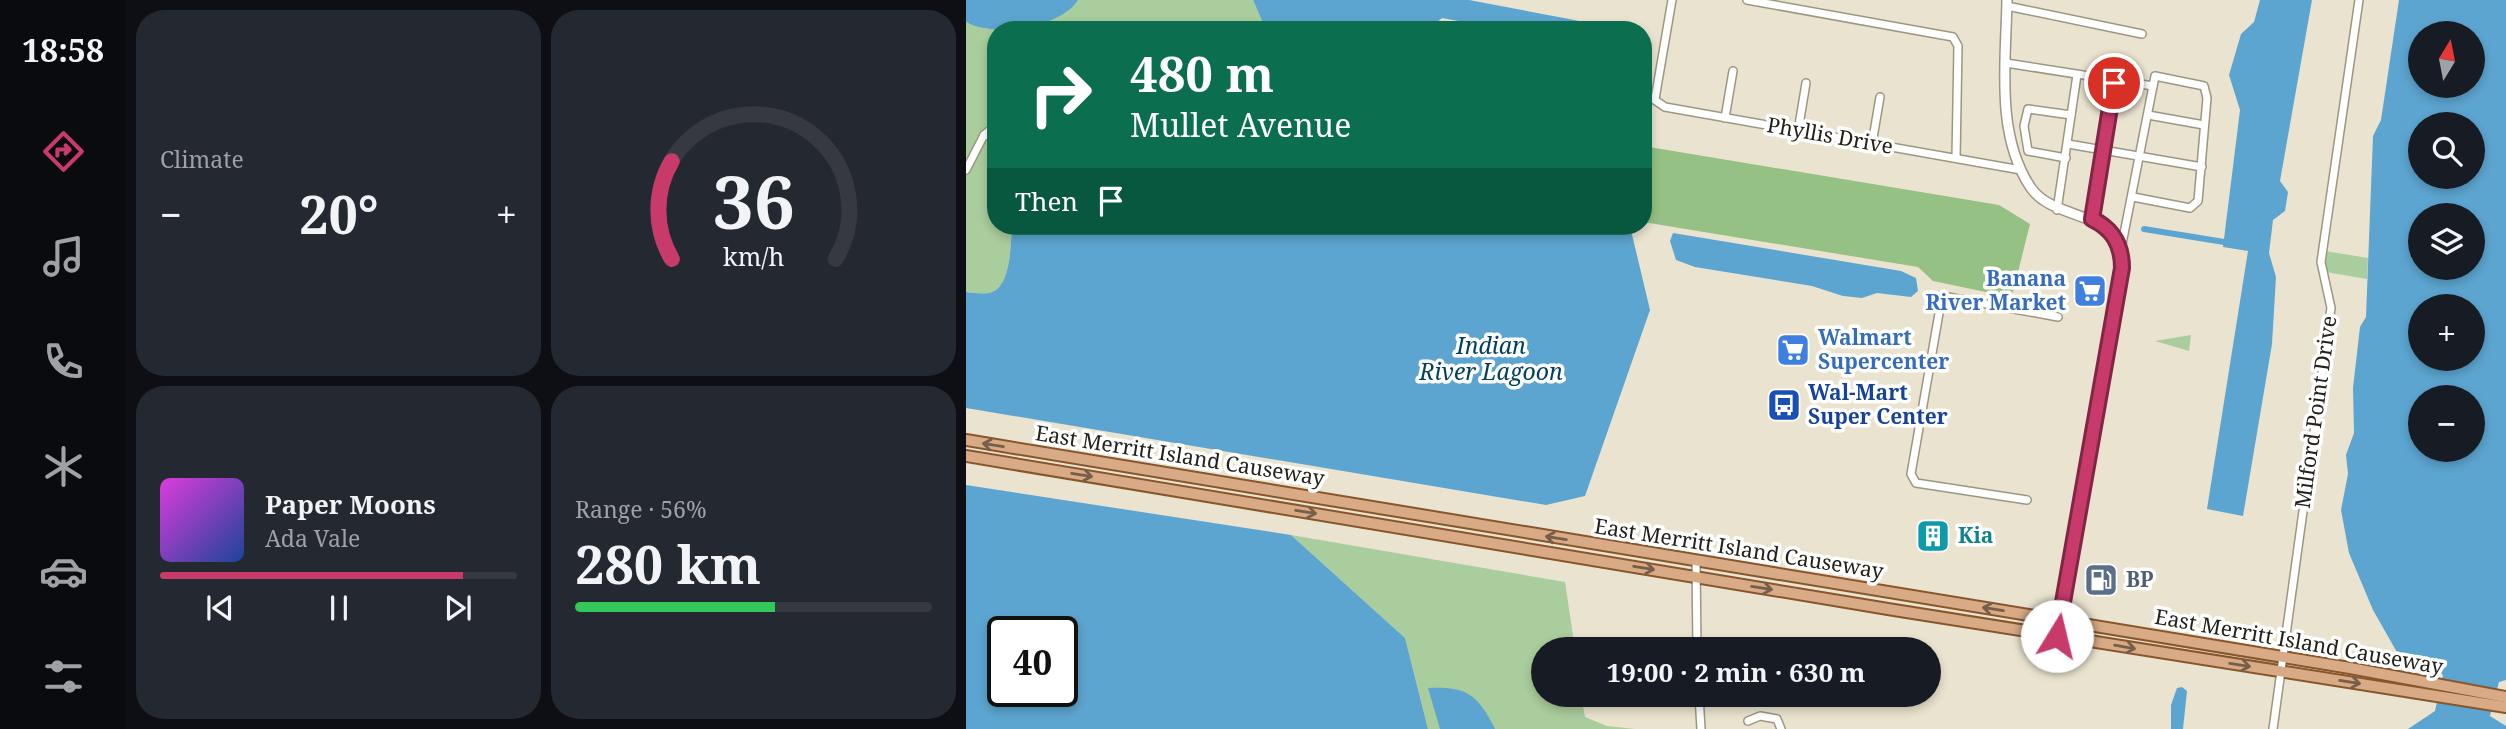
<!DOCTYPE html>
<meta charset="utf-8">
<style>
body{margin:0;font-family:"Noto Serif",serif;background:#242831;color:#f1f3f6;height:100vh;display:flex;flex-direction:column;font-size:26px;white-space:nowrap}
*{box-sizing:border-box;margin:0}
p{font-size:23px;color:#9ea1a6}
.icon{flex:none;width:38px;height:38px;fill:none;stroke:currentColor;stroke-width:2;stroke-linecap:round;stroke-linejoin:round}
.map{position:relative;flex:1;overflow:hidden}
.sheet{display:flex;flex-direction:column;gap:10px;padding:10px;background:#0d0f14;width:840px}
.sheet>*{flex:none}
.banner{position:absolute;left:21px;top:21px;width:665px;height:214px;border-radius:28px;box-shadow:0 4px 10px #0003;background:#0b6e4f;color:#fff;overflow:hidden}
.needle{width:46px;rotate:10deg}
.tools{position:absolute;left:1442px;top:21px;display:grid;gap:14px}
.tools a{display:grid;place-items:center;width:77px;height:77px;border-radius:50%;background:#171b24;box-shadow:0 4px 10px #0003;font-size:35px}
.speed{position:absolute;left:21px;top:616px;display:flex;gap:14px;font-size:35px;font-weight:700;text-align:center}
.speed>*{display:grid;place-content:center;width:91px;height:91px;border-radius:50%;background:#171b24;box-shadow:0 4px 10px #0003;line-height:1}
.speed .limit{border:4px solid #111;border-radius:10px;background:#fff;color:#111}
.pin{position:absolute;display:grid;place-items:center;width:60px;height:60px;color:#fff;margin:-30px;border:4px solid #fff;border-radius:50%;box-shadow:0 2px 7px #0007}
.me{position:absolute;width:77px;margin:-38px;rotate:9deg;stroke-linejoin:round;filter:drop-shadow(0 0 5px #0008)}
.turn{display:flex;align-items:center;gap:24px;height:147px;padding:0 28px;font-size:32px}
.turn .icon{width:91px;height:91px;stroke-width:2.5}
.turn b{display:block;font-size:49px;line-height:60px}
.then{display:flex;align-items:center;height:66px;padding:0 28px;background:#0003;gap:14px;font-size:26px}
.big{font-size:52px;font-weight:700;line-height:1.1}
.sheet .widget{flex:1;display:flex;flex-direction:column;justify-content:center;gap:10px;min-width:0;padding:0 24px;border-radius:28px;background:#242831}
.sheet .dial{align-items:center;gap:0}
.dial svg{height:182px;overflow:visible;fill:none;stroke:#363941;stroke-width:7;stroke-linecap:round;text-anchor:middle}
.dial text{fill:#f1f3f6;stroke:none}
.song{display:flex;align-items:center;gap:21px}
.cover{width:84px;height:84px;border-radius:10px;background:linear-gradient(135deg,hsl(300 70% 55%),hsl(220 70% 35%))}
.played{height:7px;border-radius:4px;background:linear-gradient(90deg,#c73a69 85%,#363941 85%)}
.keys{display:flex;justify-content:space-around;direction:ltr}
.heat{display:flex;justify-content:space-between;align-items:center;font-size:38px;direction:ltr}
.charge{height:10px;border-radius:5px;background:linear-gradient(90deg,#34c759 56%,#363941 0)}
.sheet .tiles{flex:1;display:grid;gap:10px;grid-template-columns:repeat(2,1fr)}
.trip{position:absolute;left:565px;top:637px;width:410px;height:70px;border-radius:35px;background:#171b24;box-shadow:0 4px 10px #0003;font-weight:700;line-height:70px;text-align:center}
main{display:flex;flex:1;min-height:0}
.tab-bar{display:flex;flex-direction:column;width:126px;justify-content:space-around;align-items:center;background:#090b0e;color:#9ea1a6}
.tab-bar .icon{width:49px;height:49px}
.tab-bar .current{color:#c73a69}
.tab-bar b{font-size:32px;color:#f1f3f6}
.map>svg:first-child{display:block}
.green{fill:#aacd9d}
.forest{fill:#95c184}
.water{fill:#5ca5d0;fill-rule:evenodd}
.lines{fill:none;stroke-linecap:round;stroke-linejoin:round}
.canal{stroke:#5ca5d0;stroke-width:6}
.minor-casing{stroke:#9c9683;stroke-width:10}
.tertiary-casing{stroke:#9c9683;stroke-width:12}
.primary-casing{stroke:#88562c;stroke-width:14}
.minor{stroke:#fff;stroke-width:7}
.tertiary{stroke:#fff;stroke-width:9}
.primary{stroke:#d9aa86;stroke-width:10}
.oneway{stroke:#755f4a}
.route-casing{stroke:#812644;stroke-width:18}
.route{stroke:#c73a69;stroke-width:12}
.labels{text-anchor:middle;stroke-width:7;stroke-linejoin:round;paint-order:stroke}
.street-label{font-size:21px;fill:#232119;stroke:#fff}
.shop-label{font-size:21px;font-weight:bold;fill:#366cbe;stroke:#fff;text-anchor:end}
.transit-label{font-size:21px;font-weight:bold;fill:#164399;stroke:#fff;text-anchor:start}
.culture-label{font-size:21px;font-weight:bold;fill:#0d838f;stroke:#fff;text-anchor:start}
.service-label{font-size:21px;font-weight:bold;fill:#4e5e75;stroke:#fff;text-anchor:start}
.water-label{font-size:23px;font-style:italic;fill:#01415d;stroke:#fff}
</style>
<main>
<nav class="tab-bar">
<b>18:58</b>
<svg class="icon current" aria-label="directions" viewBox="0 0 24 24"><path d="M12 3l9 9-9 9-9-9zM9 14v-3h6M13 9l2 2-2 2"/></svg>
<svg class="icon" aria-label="music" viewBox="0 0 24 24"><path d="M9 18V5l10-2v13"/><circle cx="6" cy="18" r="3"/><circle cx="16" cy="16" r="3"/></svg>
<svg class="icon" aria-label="phone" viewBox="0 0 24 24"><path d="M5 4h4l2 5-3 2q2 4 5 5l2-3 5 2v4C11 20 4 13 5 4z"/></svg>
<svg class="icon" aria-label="climate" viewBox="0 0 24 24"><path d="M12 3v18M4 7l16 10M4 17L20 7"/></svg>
<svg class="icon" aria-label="car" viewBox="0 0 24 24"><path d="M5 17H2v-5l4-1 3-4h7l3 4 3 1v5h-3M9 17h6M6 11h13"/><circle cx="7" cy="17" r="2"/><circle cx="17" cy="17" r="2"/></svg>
<svg class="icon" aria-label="filters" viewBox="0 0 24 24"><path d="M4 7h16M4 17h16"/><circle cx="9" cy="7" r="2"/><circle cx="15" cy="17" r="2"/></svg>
</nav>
<section class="sheet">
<div class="tiles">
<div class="widget"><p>Climate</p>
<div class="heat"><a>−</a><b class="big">20°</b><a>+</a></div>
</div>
<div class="widget dial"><svg viewBox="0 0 100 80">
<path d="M14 69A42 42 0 1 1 86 69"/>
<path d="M14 69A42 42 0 0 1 14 26" stroke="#c73a69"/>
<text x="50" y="56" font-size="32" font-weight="700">36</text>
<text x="50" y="72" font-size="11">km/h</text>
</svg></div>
<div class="widget">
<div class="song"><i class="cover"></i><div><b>Paper Moons</b><p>Ada Vale</p></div></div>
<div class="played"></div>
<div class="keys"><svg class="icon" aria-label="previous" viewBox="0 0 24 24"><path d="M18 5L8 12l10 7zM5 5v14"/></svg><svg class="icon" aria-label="pause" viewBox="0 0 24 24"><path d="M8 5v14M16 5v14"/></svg><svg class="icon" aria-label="next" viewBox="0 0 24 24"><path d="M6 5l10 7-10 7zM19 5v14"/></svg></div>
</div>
<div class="widget"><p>Range · 56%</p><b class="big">280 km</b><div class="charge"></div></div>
</div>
</section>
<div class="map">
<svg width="1540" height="729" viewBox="0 0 1540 729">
<rect width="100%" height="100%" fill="#eae3cf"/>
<!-- green -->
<g class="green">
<path d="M112,0H287L300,30H30V226H68L46,231C44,248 45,289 23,293C16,294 7,293 0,292V22C29,38 95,28 112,0Z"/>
<polygon points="1359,251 1402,258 1401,279 1360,272"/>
<polygon points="1225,335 1223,351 1189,341"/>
<polygon points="325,535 599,582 609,649 578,649 578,695 615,695 619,717 641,726 669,729 462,729 439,638"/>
</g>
<!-- forest -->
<polygon class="forest" points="677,146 1033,205 1064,224 1047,292 1039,296 967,281 952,267 677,222"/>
<!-- water -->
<g class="water">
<path d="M0,0H112C95,28 28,38 0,22Z"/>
<polygon points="287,0 503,0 661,30 543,30 476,18 470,23 468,30 300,30"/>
<polygon points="1294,0 1346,0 1314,181 1322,192 1319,211 1307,220 1303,253 1310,277 1306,344 1277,516 1241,509 1282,251 1257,247 1274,110 1263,75 1275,34 1288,22"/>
<path d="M1433,0H1540V680L1533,682L1524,716L1540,726V729H1442L1469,711L1477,675L1465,665L1432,654L1407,610L1383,553L1375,510L1382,474L1380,455L1388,433L1387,388L1394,327L1400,317L1407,136L1415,120ZM1454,33H1507V86H1454ZM1454,124H1507V177H1454ZM1454,215H1507V268H1454ZM1454,306H1507V359H1454ZM1454,397H1507V450H1454Z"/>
<path d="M68,226H664L684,310L619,496L580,505L0,408V292C7,293 16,294 23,293C45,289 44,247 46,231Z"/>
<polygon points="707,233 935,271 950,278 952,291 945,297 911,293 896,298 877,296 846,286 729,267 710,260 704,241"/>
<path d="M0,485L325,535L439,638L462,729H0ZM37,632H96V691H37Z"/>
<polygon points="1216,687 1221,691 1217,729 1205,729 1205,705 1211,688"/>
<path d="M462,688C501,686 512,695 529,729H474Z"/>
</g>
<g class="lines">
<!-- canal -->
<polyline class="canal" points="1178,229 1258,242"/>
<defs>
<g id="minor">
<polyline points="781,0 987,37 992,46 990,158"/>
<polyline points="1041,6 1176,34"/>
<polyline points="1040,63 1187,86 1189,76 1238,86 1241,98 1232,201 1224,208 1167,197"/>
<polyline points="677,92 699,107 1055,170"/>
<polyline points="689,99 706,0"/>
<polyline points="1182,115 1238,125"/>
<polyline points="759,118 767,71"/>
<polyline points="30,125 18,135 30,137"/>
<polyline points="832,131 840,83"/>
<polyline points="906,144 914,97"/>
<polyline points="1102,144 1236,167"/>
<polyline points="1100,158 1062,151 1058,126 1062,109 1105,115"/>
<polyline points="0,170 18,135"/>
<polyline points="1091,210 1111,75"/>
<polyline points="1126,219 1149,79"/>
<polyline points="1155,249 1187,86"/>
<polyline points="1061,500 950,483 945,474 976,296 1092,317"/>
<polyline points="730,561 731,649"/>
<polyline points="733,695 735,729"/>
<polyline points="782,721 794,716 811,719 815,729"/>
<polyline points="1307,729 1365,308 1355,262 1393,0"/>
</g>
<path id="tertiary" d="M1041,0C1040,61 1029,135 1065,188C1089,222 1151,209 1156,258L1092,636"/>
<g id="primary">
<polyline points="0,440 1384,668 1540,697"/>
<polyline points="0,456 928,610 1540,707"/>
</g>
</defs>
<!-- minor casing -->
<use href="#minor" class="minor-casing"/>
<!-- tertiary casing -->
<use href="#tertiary" class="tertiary-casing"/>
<!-- primary casing -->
<use href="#primary" class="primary-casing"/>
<!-- minor -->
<use href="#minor" class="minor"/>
<!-- tertiary -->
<use href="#tertiary" class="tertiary"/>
<!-- primary -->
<use href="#primary" class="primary"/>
</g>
<!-- one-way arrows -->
<defs><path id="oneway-shaft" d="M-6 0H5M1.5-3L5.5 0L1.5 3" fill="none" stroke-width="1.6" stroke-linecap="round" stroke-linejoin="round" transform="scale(1.75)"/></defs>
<g class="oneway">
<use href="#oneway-shaft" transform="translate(27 445) rotate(-171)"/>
<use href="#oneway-shaft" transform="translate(116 475) rotate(9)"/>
<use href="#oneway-shaft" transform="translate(340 512) rotate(9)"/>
<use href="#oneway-shaft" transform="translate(590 538) rotate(-171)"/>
<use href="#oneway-shaft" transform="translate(678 568) rotate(9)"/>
<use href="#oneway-shaft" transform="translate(796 588) rotate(9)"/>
<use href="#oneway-shaft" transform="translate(1027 609) rotate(-171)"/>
<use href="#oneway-shaft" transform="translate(1159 647) rotate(10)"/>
<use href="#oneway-shaft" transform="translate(1274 665) rotate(9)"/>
<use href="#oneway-shaft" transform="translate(1384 682) rotate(9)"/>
</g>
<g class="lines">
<defs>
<path id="route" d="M1091,636L1156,268C1156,245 1147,229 1126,219L1148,83"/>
</defs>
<!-- route casing -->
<use href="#route" class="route-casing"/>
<!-- route -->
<use href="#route" class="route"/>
</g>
<!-- icons -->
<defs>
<symbol id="supermarket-square" viewBox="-11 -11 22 22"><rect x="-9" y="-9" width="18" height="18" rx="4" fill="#3f7fe0" stroke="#fff"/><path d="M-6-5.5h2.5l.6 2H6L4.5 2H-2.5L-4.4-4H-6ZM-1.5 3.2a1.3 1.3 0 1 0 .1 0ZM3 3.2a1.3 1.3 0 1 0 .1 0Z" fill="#fff"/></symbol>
<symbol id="bus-square" viewBox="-11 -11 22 22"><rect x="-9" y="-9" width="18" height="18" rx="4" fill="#1a4fb4" stroke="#fff"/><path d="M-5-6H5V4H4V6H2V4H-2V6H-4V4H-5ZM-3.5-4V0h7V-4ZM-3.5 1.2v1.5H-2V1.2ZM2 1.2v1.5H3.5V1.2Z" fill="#fff"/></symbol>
<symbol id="building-square" viewBox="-11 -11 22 22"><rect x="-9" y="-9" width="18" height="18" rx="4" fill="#0f9aa8" stroke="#fff"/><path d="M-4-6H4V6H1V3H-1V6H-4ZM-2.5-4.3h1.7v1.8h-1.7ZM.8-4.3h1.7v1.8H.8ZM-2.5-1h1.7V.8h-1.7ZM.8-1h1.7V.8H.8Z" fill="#fff"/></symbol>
<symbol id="fuel-square" viewBox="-11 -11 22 22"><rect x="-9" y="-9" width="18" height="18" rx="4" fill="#5c6f8a" stroke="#fff"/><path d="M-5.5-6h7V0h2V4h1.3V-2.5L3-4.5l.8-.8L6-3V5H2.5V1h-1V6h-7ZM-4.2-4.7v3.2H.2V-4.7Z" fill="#fff"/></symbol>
</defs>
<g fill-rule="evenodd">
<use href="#supermarket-square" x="1105" y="272" width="38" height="38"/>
<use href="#supermarket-square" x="808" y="331" width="38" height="38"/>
<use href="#bus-square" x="799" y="386" width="38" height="38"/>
<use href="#building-square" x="948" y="517" width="38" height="38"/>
<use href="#fuel-square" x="1116" y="561" width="38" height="38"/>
</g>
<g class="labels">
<!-- street labels -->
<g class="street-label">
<text transform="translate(864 136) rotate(10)" y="7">Phyllis Drive</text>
<text transform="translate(1350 412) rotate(-82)" y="7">Milford Point Drive</text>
<text transform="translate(214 456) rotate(9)" y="7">East Merritt Island Causeway</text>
<text transform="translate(773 549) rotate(9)" y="7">East Merritt Island Causeway</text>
<text transform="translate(1333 642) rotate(10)" y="7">East Merritt Island Causeway</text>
</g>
<!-- shop labels -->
<g class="shop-label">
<text x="1100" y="286">Banana<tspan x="1100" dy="24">River Market</tspan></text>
<text x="852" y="345" text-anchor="start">Walmart<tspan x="852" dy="24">Supercenter</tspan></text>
</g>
<!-- transit labels -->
<g class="transit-label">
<text x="842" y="400">Wal-Mart<tspan x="842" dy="24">Super Center</tspan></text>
</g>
<!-- culture labels -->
<g class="culture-label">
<text x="992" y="543">Kia</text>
</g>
<!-- service labels -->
<g class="service-label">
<text x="1160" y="587">BP</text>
</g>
<!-- water labels -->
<g class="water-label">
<text x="525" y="354">Indian<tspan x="525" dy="26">River Lagoon</tspan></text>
</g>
</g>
</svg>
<div class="tools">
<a><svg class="needle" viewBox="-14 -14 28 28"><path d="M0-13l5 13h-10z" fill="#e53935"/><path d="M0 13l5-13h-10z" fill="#9ea1a6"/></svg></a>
<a><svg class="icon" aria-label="search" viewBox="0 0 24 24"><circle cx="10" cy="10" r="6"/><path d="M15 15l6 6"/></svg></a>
<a><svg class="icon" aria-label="layers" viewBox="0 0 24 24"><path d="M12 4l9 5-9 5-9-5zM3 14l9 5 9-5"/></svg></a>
<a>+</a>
<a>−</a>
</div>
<div class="speed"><div class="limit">40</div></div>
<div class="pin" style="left:1148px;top:83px;background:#d93025"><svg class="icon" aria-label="arrive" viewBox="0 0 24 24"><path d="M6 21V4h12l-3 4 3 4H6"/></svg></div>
<svg class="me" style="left:1091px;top:636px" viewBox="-20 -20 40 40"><circle r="19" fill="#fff"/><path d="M0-13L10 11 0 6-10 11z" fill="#c73a69"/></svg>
<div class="trip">19:00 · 2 min · 630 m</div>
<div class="banner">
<div class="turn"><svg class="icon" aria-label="right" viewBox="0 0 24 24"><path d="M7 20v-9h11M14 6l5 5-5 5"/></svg><div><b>480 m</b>Mullet Avenue</div></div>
<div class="then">Then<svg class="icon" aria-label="arrive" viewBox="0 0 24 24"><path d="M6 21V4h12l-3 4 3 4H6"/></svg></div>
</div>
</div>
</main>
